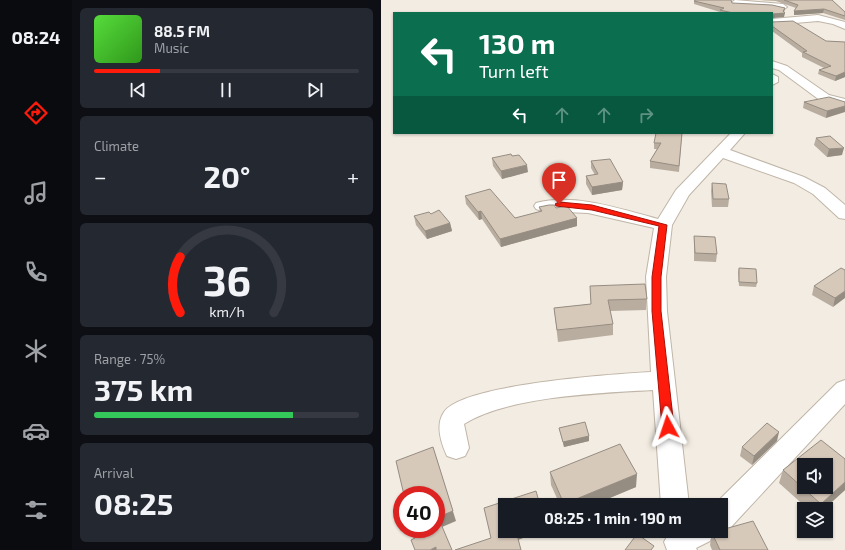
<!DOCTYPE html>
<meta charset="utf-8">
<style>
body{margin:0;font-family:"Exo 2",sans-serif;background:#242831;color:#f1f3f6;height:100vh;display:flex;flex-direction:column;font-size:15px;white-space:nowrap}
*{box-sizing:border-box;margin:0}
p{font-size:13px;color:#9ea1a6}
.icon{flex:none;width:22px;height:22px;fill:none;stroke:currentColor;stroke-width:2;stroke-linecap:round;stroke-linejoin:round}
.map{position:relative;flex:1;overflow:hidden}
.side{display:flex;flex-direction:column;gap:8px;padding:8px;background:#0d0f14;width:309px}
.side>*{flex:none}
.top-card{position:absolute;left:12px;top:12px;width:380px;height:122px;border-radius:0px;box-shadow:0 1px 3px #0004;background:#0b6e4f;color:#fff;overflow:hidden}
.controls{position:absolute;left:416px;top:458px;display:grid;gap:8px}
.controls a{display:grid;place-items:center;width:36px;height:36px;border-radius:0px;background:#171b24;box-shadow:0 1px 3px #0004;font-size:20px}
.speed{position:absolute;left:12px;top:486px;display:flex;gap:8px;font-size:20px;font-weight:700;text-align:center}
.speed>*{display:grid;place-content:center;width:52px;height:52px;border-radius:50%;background:#171b24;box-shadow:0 1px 3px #0004;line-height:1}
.speed .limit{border:6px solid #d22;background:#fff;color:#111}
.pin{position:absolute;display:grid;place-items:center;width:34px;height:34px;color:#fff;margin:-41px -17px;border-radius:50% 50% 50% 0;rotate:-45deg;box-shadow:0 0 4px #0007}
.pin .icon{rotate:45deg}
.me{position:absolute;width:44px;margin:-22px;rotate:355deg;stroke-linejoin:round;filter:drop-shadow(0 0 3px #0008)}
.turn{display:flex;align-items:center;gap:14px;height:84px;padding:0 20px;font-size:18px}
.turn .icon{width:52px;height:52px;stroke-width:2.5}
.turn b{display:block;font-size:28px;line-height:34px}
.lanes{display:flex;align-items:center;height:38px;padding:0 20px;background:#0003;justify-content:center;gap:20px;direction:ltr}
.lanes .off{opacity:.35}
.big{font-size:30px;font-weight:700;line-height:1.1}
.side .tile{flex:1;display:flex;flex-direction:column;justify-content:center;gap:6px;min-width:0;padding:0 14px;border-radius:6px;background:#242831}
.side .dial{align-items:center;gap:0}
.dial svg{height:104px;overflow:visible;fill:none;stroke:#363941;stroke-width:7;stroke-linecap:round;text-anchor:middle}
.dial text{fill:#f1f3f6;stroke:none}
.song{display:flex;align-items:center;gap:12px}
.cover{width:48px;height:48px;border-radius:6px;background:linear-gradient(135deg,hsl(110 70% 55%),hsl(110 70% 35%))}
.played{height:4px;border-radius:2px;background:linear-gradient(90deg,#ff1b0c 25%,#363941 25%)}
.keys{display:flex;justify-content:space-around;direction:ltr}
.heat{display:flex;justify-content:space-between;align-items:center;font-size:22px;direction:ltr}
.charge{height:6px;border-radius:3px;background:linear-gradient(90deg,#34c759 75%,#363941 0)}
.trip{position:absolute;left:117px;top:498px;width:230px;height:40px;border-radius:0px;background:#171b24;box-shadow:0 1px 3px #0004;font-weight:700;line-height:40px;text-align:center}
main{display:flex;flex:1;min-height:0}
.menu{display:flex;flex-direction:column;width:72px;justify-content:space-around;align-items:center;background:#090b0e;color:#9ea1a6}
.menu .icon{width:28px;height:28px}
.menu .selected{color:#ff1b0c}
.menu b{font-size:18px;color:#f1f3f6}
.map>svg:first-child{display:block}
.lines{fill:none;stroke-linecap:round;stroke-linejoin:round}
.minor-casing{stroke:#c0b5a7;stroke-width:2}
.minor{fill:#fff;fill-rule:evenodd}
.wall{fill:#b9ada0}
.shaded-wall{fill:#968d82}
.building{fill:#d7c9ba;stroke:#968d82;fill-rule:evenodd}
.route{fill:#ff1b0c;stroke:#a61208}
</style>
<main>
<nav class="menu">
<b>08:24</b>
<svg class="icon selected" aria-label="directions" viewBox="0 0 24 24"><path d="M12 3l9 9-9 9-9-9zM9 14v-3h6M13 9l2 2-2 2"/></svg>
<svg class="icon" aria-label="music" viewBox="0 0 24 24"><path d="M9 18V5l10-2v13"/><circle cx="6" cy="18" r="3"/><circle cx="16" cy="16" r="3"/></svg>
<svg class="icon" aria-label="phone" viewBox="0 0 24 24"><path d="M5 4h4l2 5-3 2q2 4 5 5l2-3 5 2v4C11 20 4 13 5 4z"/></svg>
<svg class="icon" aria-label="climate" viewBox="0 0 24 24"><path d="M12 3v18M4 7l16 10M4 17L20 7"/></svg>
<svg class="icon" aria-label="car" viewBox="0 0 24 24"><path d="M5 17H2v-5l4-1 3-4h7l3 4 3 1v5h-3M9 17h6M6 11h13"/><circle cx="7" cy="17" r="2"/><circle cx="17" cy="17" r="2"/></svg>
<svg class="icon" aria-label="filters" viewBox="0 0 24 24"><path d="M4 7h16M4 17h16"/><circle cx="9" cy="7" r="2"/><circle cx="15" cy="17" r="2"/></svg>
</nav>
<section class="side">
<div class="tile">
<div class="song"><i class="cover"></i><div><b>88.5 FM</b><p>Music</p></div></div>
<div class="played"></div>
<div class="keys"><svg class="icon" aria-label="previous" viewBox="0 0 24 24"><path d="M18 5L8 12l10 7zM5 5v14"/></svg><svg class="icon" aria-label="pause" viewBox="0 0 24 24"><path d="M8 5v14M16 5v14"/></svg><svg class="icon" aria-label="next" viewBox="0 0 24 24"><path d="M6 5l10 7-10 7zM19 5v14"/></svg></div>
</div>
<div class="tile"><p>Climate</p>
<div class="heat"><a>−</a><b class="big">20°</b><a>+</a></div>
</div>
<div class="tile dial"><svg viewBox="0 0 100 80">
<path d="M14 69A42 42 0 1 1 86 69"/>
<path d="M14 69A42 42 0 0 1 14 26" stroke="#ff1b0c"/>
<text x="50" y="56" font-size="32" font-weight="700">36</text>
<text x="50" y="72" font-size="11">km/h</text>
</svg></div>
<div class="tile"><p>Range · 75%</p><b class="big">375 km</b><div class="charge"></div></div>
<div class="tile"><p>Arrival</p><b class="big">08:25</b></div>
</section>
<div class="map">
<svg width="464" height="550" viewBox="0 0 464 550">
<rect width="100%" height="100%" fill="#f2ece2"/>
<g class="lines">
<defs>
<g id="minor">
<polygon points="354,0 402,4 406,7 402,10 351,5 350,3"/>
<polygon points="437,15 464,22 464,29 452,24 437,21 391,25 391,19"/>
<polygon points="391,61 406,66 448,95 464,99 464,107 440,101 398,70 391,68"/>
<polygon points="391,74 397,77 397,82 391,85"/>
<path d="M350,133H364L349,150L423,177L444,188L464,205V219L458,218L432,194L413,183L342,158L308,195L291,225L285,277L286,311L308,505H280L272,390C219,393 128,396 83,424L88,448L84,456L75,459L66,456C60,443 54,425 63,412C82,384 234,374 270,372L265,277L273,228L207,213L161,211L155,209L153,206L155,203C194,193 240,209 277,219L295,190Z"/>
<polygon points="464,380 464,404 350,527 340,531 339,531 340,505 333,505 456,383"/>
<polygon points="289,531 333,531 329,541 315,548 316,550 286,550 283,542"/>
</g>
</defs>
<!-- minor casing -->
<use href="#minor" class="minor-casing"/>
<!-- minor -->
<use href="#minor" class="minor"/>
</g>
<!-- wall -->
<g class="wall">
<polygon points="379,0 451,0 464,12 464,20 442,13 413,15 413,11 415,8 395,1"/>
<polygon points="313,1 350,1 351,3 403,12 403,17 391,18 391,13 339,13 339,12 313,4"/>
<polygon points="391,22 445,41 464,42 464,77 454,81 437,74 438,70 443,68 421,57 421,53 391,31"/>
<polygon points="423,102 464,102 445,118 422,108"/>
<polygon points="301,133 298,172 269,168 269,161 276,149 273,149 273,143"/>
<polygon points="435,138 461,155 446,157 433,145"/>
<polygon points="111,158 147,172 121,179 112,166"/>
<polygon points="210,161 242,182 241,190 211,195 205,184 205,176 214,175 210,168"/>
<polygon points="331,183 348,199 347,207 331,207 330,191"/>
<polygon points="84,196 134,218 159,212 158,207 175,208 196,226 120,247 101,219 98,220 85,204"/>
<polygon points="50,214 69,223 71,231 46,239 35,225 33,216"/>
<polygon points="313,236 336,254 335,262 313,261"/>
<polygon points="358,268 376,283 375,287 358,286 357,272"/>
<polygon points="464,270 452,307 431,295 433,286"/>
<polygon points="209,286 266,299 265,310 229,311 232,324 232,335 177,342 173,308 210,304"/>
<polygon points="178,428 208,436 208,441 183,447 179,432"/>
<polygon points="396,441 371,465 359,456 361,447"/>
<polygon points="402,470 464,490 443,509 427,509 398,483"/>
<polygon points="169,472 255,487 212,505 179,505 170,485"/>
<polygon points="331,533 387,550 331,550 329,545"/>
</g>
<!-- shaded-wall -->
<g class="shaded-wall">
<polygon points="404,8 403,13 404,13 403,17 391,18 391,14 402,11"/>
<polygon points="443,9 442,13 413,15 413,11"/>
<polygon points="464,72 464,77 454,81 455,76"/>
<polygon points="464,106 464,112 445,118 446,111"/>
<polygon points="463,148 461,155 446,157 448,149"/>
<polygon points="146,165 147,172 121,179 120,171"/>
<polygon points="242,182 241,190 211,195 211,187"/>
<polygon points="100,211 101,219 98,220 97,212"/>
<polygon points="196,218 196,226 120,247 119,239"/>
<polygon points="69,223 71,231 46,239 44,231"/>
<polygon points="464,291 464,298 452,307 454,298"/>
<polygon points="398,432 396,441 371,465 373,456"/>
<polygon points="208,436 208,441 183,447 182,442"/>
<polygon points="52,447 75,521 61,527 57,517"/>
<polygon points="256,474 255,487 212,505 183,505 183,504"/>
<polygon points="464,482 464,490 443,509 438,509 440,504"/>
<polygon points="135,531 161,531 137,540"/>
<polygon points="55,547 56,550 49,550"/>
</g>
<!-- building -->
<g class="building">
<polygon points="315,0 350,0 351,3 391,5 404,8 402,11 404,13 391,14 391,13 352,13 339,10 343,8 313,1"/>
<polygon points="403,0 451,0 464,12 464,16 443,9 413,11 417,5"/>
<polygon points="412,21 445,41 464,42 464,72 455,76 438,70 450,66 422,52 426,51 391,26 391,22"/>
<polygon points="448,97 464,102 464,106 446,111 423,102"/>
<polygon points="275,133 301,133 298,166 269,161 280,143 273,143"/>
<polygon points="449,136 463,148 448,149 435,138"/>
<polygon points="130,154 131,156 138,155 146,165 120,171 111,158"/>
<polygon points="229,159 242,182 211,187 205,176 217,174 210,161"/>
<polygon points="331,183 345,184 348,199 332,199"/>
<polygon points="109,189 134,218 161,211 158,207 168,205 173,205 175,208 186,206 196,218 119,239 100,211 97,212 84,196"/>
<polygon points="58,210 69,223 44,231 33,216 48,212 50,214"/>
<polygon points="313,236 334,237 336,254 314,253"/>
<polygon points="358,268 375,269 376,283 358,282"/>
<polygon points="460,268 464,270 464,291 454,298 433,286"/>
<polygon points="264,284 266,299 227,300 232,324 176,330 173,308 210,304 209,286"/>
<polygon points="204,422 208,436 182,442 178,428"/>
<polygon points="386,423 398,432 373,456 361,447"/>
<path d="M440,440L464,459V482L440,504L402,470ZM423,465H445V487H423Z"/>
<polygon points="239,444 256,474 183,504 169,472"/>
<polygon points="52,447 72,511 57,517 71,550 55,550 55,547 49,550 34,550 30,540 34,538 32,529 55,529 55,495 23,495 15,461"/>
<polygon points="155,491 159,505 124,505 124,531 135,531 140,550 74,550 110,538 103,508"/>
<polygon points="372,521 387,550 339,550 331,533 337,531 340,531 340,530"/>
<polygon points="256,534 273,546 270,550 244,550"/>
</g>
<!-- route -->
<polygon class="route" points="178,202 211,205 286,225 280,277 280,311 293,427 291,431 287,432 283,431 281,427 271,311 271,277 278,226 211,210 175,206 174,204"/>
</svg>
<div class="controls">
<a><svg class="icon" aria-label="sound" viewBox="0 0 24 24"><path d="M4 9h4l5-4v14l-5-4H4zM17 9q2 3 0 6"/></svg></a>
<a><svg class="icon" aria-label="layers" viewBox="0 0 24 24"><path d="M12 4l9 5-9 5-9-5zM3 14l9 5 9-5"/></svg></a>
</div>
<div class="speed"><div class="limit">40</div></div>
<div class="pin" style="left:178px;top:204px;background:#d93025"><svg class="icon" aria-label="arrive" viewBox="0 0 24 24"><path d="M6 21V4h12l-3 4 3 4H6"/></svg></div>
<svg class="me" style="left:287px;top:427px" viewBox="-20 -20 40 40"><path d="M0-17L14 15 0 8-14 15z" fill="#ff1b0c" stroke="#fff" stroke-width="4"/></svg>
<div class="trip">08:25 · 1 min · 190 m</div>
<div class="top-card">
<div class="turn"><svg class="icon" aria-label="left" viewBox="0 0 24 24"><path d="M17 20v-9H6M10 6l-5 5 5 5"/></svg><div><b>130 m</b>Turn left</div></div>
<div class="lanes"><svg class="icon" aria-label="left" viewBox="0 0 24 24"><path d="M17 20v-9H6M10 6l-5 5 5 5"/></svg><svg class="icon off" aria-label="ahead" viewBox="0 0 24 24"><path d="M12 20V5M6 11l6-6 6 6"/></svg><svg class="icon off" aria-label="ahead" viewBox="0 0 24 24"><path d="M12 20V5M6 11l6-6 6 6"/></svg><svg class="icon off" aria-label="right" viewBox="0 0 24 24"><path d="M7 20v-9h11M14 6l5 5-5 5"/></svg></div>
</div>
</div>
</main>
